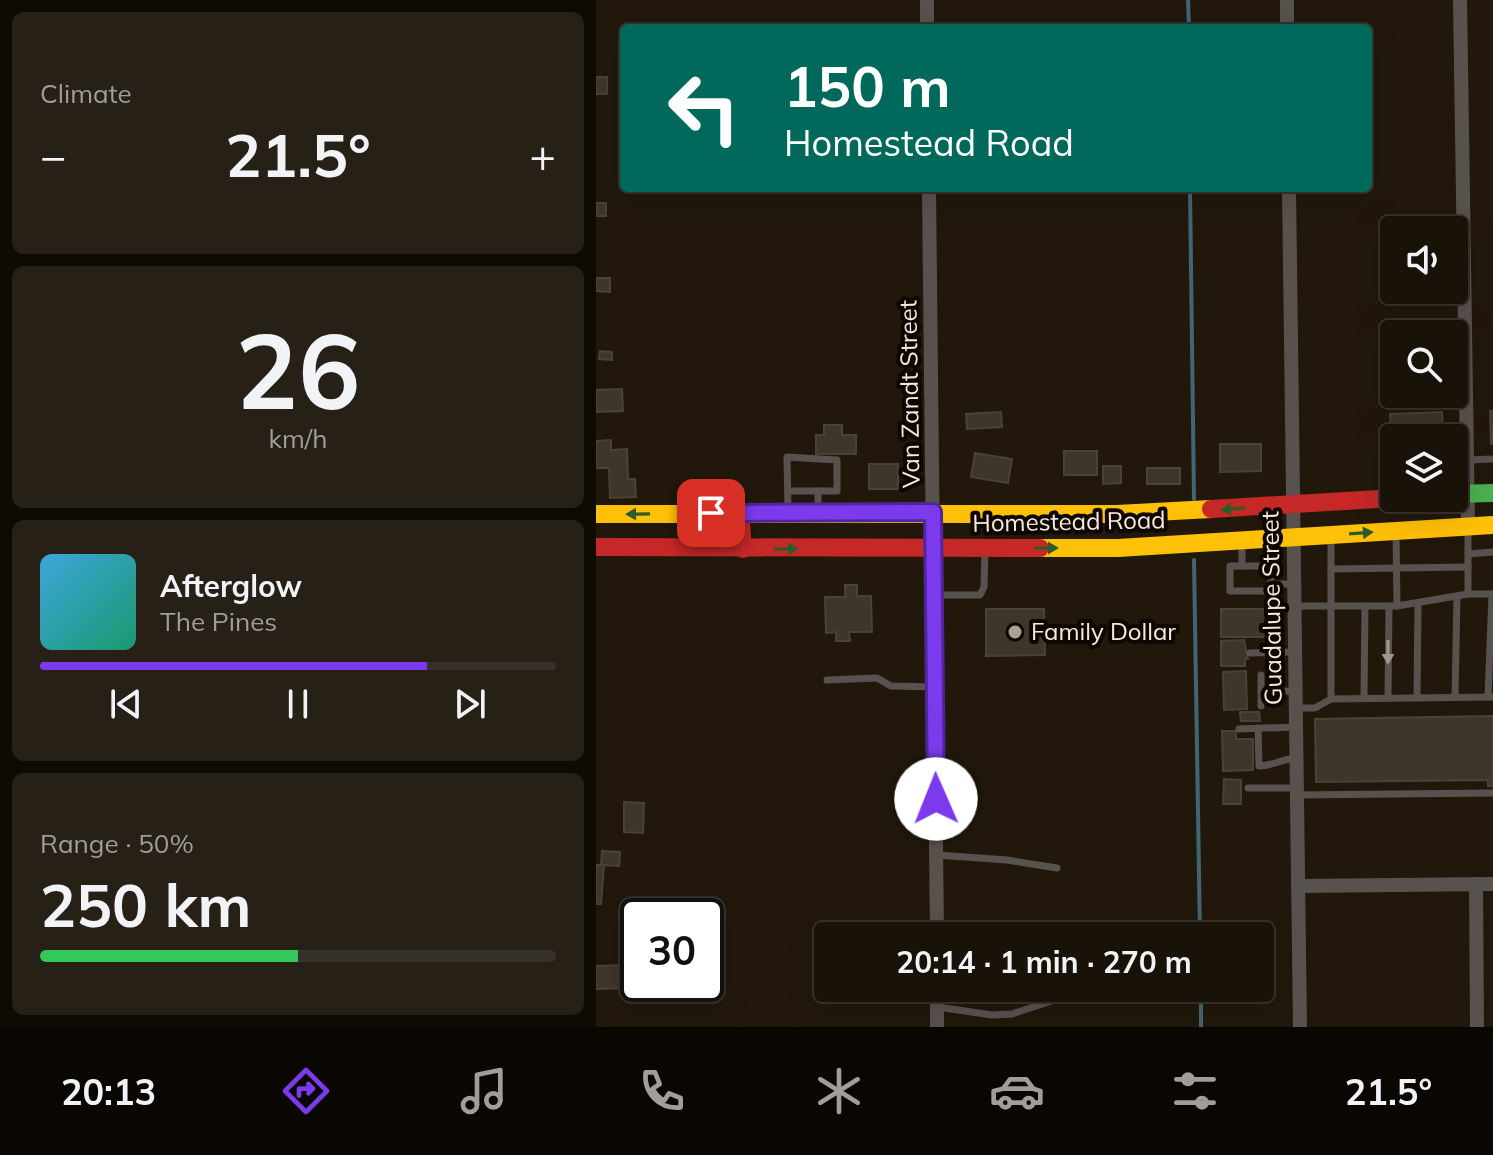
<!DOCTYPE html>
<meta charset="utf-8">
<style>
body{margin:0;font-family:Mulish,sans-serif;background:#262016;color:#f1f3f6;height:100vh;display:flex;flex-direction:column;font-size:30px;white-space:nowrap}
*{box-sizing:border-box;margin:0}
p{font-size:26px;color:#9f9e9c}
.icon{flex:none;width:44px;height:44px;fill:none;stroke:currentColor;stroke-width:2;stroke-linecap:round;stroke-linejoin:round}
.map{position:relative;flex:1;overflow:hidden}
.side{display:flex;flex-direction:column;gap:12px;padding:12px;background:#0e0a04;width:596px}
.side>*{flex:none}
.hud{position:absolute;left:24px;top:24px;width:752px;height:168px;border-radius:8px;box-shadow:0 8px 32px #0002,0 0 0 2px #373229;background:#00695c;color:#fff;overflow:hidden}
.tools{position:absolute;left:784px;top:216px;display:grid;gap:16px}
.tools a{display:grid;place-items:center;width:88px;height:88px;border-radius:8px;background:#191208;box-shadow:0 8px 32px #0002,0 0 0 2px #373229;font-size:40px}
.speed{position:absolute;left:24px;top:898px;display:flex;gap:16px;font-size:40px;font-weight:700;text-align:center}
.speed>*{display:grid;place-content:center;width:104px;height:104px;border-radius:50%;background:#191208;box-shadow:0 8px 32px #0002,0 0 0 2px #373229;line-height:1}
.speed .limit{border:4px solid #111;border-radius:12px;background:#fff;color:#111}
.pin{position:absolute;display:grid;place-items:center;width:68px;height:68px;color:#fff;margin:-34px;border-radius:16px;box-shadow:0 4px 12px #0006}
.me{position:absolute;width:88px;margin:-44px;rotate:359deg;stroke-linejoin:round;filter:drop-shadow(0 0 6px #0008)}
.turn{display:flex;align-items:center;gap:28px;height:168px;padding:0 32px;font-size:36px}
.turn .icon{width:104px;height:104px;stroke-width:2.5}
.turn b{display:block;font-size:56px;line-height:68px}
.big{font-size:60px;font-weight:700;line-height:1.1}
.side .widget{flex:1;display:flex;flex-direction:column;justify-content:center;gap:12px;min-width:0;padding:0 28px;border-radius:12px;background:#262016}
.side .dial{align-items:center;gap:0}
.dial b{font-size:104px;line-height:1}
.song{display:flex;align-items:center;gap:24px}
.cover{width:96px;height:96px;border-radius:12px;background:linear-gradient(135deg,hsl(200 70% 55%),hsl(160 70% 35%))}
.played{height:8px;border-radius:4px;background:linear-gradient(90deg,#7c3aed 75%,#373229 75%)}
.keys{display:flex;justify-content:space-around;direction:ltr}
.heat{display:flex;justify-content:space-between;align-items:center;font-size:44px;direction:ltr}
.charge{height:12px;border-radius:6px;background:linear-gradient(90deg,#34c759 50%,#373229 0)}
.trip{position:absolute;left:218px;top:922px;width:460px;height:80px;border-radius:8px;background:#191208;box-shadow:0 8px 32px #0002,0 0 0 2px #373229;font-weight:700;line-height:80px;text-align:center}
.tab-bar{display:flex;height:128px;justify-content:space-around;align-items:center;background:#0a0703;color:#9f9e9c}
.tab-bar .icon{width:56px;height:56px}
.tab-bar .selected{color:#7c3aed}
.tab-bar b{font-size:36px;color:#f1f3f6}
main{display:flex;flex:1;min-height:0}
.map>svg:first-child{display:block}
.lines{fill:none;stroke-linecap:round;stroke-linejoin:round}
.stream{stroke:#426575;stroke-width:4}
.building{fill:#3e352b;stroke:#4a4237;stroke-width:2}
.lane{stroke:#58524f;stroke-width:7}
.street{stroke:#58524f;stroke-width:14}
.fast{stroke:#4caf50;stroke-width:18}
.slow{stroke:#ffc107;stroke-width:18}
.jam{stroke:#c62828;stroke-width:18}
.oneway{fill:#2c5a28}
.oneway2{fill:#a0968e}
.route-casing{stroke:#51269a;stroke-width:20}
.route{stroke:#7c3aed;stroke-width:14}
.poi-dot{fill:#aca092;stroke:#0d0601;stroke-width:3}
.labels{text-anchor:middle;stroke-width:8;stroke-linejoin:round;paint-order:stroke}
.street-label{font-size:24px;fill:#f7eadb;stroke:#0d0601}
.poi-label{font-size:24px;fill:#f7eadb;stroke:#0d0601;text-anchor:start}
</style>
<main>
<section class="side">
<div class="widget"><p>Climate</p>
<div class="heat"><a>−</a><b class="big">21.5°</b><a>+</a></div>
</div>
<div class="widget dial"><b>26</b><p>km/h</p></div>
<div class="widget">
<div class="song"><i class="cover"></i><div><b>Afterglow</b><p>The Pines</p></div></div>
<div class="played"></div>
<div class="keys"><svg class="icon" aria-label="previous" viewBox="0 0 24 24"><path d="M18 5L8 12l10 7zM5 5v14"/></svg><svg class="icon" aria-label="pause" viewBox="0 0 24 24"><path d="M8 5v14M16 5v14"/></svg><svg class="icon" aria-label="next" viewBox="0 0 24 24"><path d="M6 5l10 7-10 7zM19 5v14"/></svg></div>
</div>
<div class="widget"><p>Range · 50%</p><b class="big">250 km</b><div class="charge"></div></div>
</section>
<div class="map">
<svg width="897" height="1027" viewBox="0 0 897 1027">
<rect width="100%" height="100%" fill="#21180b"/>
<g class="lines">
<!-- stream -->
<g class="stream">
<polyline points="592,0 593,28"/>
<polyline points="594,188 598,499"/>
<polyline points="598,560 604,936"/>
<polyline points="605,988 605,1027"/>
</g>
</g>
<!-- building -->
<g class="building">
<rect x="0" y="77" width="11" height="17"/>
<rect x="0" y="203" width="10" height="13"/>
<polygon points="0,278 14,278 14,292 0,291"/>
<polygon points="4,351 16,352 16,360 3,359"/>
<polygon points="26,389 27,411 0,412 0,390"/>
<polygon points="894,411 897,411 897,444 895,444"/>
<polygon points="405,412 406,427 371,429 370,414"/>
<polygon points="846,412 847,438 798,438 798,449 795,449 794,414"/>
<polygon points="228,425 246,425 246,435 260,435 260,454 220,454 220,435 228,435"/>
<polygon points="15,440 15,450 31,449 32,479 39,479 40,497 14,498 13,468 0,468 0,441"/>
<polygon points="624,444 665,444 665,471 624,472"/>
<rect x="468" y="451" width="33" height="24"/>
<polygon points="379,453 416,459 412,483 375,477"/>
<rect x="273" y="464" width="29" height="25"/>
<polygon points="507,466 525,466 525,483 507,484"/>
<rect x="551" y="468" width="33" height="16"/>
<polygon points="249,585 261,585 261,596 275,596 276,632 253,632 254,641 240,641 240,632 230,633 229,597 249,597"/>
<polygon points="390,609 448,609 449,655 390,656"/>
<rect x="625" y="609" width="50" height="28"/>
<polygon points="648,640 652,659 649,659 649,666 625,666 625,641"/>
<polygon points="650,671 651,709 628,710 627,672"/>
<polygon points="644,712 663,712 664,721 645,721"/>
<polygon points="897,716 897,786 892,786 892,780 720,782 719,719"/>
<polygon points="626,731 640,731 640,739 657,739 657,770 627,771"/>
<polygon points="628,779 645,780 645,804 627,804"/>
<polygon points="28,802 48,803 47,833 28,832"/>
<polygon points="6,851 24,852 23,866 8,865 5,904 0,904 0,865 5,865"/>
<polygon points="31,965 31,988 0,989 0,966"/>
</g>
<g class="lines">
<!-- lane -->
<g class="lane">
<polyline points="871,460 897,459"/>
<polyline points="192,491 222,491"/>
<polyline points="192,510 191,457 241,460 241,491 222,491 222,512"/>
<polyline points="872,528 872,594"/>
<polyline points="800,532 801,606"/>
<polyline points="735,535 735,699 897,697"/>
<polyline points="646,543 646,566"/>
<polyline points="872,554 897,552"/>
<polygon points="634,566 664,566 675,578 675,591 634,591"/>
<polyline points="735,569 872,567"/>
<polyline points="675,584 698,584"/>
<polyline points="338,595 384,595 388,587 389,550"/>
<polyline points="698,606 801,606 872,594 897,594"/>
<polyline points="654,653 699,652"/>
<polyline points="665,675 665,706"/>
<polyline points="231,680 281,678 295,686 339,687"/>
<polyline points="665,692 699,691"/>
<polyline points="859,697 861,596"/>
<polyline points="892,697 896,594"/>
<polyline points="768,698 769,606"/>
<polyline points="792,698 793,606"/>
<polyline points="821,698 822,603"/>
<polyline points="700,708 719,708 735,699"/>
<path d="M662,728L663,766C677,766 686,759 700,758"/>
<polyline points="643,729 700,727"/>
<polyline points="652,788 701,788"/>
<polyline points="701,795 897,793"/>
<polyline points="340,855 411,860 461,868"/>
<polyline points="341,1007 396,1015 416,1014 495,988"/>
</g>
<!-- street -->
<g class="street">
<polyline points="331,0 331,28"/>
<polyline points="691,0 691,28"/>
<polyline points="864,0 872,526"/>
<polyline points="333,188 341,936"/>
<polyline points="693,188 704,1027"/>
<polyline points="880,884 881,1027"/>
<polyline points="702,886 897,884"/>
<polyline points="341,988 341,1027"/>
</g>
<!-- fast -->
<polyline class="fast" points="858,494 897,493"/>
<!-- slow -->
<g class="slow">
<polyline points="0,514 521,514 615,509"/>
<polyline points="444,548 522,548 897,525"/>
</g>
<!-- jam -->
<g class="jam">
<polyline points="615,509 799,498"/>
<polyline points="144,512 147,549"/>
<polyline points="0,547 444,548"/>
</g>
</g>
<!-- one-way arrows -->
<defs><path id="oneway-solid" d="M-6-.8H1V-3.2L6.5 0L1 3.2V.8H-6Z" transform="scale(2)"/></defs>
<g class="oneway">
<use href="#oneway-solid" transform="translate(637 509) rotate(176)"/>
<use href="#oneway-solid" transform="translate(42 514) rotate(179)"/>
<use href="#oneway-solid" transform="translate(765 533) rotate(-4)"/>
<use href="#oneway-solid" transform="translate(450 548)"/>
<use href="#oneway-solid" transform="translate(190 549) rotate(-1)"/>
</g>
<use class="oneway2" href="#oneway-solid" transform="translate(792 652) rotate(90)"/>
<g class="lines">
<defs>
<polyline id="route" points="115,513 337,512 340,799"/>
</defs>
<!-- route casing -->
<use href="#route" class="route-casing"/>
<!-- route -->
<use href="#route" class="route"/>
</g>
<!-- markers -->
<circle class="poi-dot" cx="419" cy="632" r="8"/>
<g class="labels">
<!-- street labels -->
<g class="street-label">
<text transform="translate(314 394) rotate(-91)" y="8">Van Zandt Street</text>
<text transform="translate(473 522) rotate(-1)" y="8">Homestead Road</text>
<text transform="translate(676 608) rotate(-91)" y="8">Guadalupe Street</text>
</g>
<!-- poi labels -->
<g class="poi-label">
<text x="435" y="640">Family Dollar</text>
</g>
</g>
</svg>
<div class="tools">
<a><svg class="icon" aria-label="sound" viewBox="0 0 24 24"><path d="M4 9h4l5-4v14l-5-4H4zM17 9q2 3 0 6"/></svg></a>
<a><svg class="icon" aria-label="search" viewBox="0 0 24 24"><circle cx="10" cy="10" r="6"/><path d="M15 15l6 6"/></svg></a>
<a><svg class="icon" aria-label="layers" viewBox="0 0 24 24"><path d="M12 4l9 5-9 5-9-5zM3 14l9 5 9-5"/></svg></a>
</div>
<div class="speed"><div class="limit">30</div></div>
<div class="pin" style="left:115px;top:513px;background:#d93025"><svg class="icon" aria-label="arrive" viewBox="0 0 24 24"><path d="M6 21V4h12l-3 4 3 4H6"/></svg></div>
<svg class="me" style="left:340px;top:799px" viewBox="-20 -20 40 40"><circle r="19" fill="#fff"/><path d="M0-13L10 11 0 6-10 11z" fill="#7c3aed"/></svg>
<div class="trip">20:14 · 1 min · 270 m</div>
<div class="hud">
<div class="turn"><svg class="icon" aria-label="left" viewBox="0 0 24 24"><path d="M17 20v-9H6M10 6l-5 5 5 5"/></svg><div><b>150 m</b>Homestead Road</div></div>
</div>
</div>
</main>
<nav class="tab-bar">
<b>20:13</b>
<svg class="icon selected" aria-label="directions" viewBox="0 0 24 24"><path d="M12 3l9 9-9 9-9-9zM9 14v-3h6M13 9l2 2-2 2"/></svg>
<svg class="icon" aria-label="music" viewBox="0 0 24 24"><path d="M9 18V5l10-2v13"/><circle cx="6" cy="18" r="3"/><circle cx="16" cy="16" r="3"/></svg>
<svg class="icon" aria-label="phone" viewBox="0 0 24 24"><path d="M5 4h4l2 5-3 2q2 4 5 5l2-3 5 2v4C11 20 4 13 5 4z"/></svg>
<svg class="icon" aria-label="climate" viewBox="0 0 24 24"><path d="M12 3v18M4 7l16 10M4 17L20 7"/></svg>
<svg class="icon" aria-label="car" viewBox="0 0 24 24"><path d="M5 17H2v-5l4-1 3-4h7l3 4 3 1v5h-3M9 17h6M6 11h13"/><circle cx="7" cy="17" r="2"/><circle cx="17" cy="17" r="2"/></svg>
<svg class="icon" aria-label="filters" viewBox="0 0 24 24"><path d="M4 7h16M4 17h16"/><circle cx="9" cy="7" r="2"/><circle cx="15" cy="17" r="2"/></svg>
<b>21.5°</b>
</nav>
